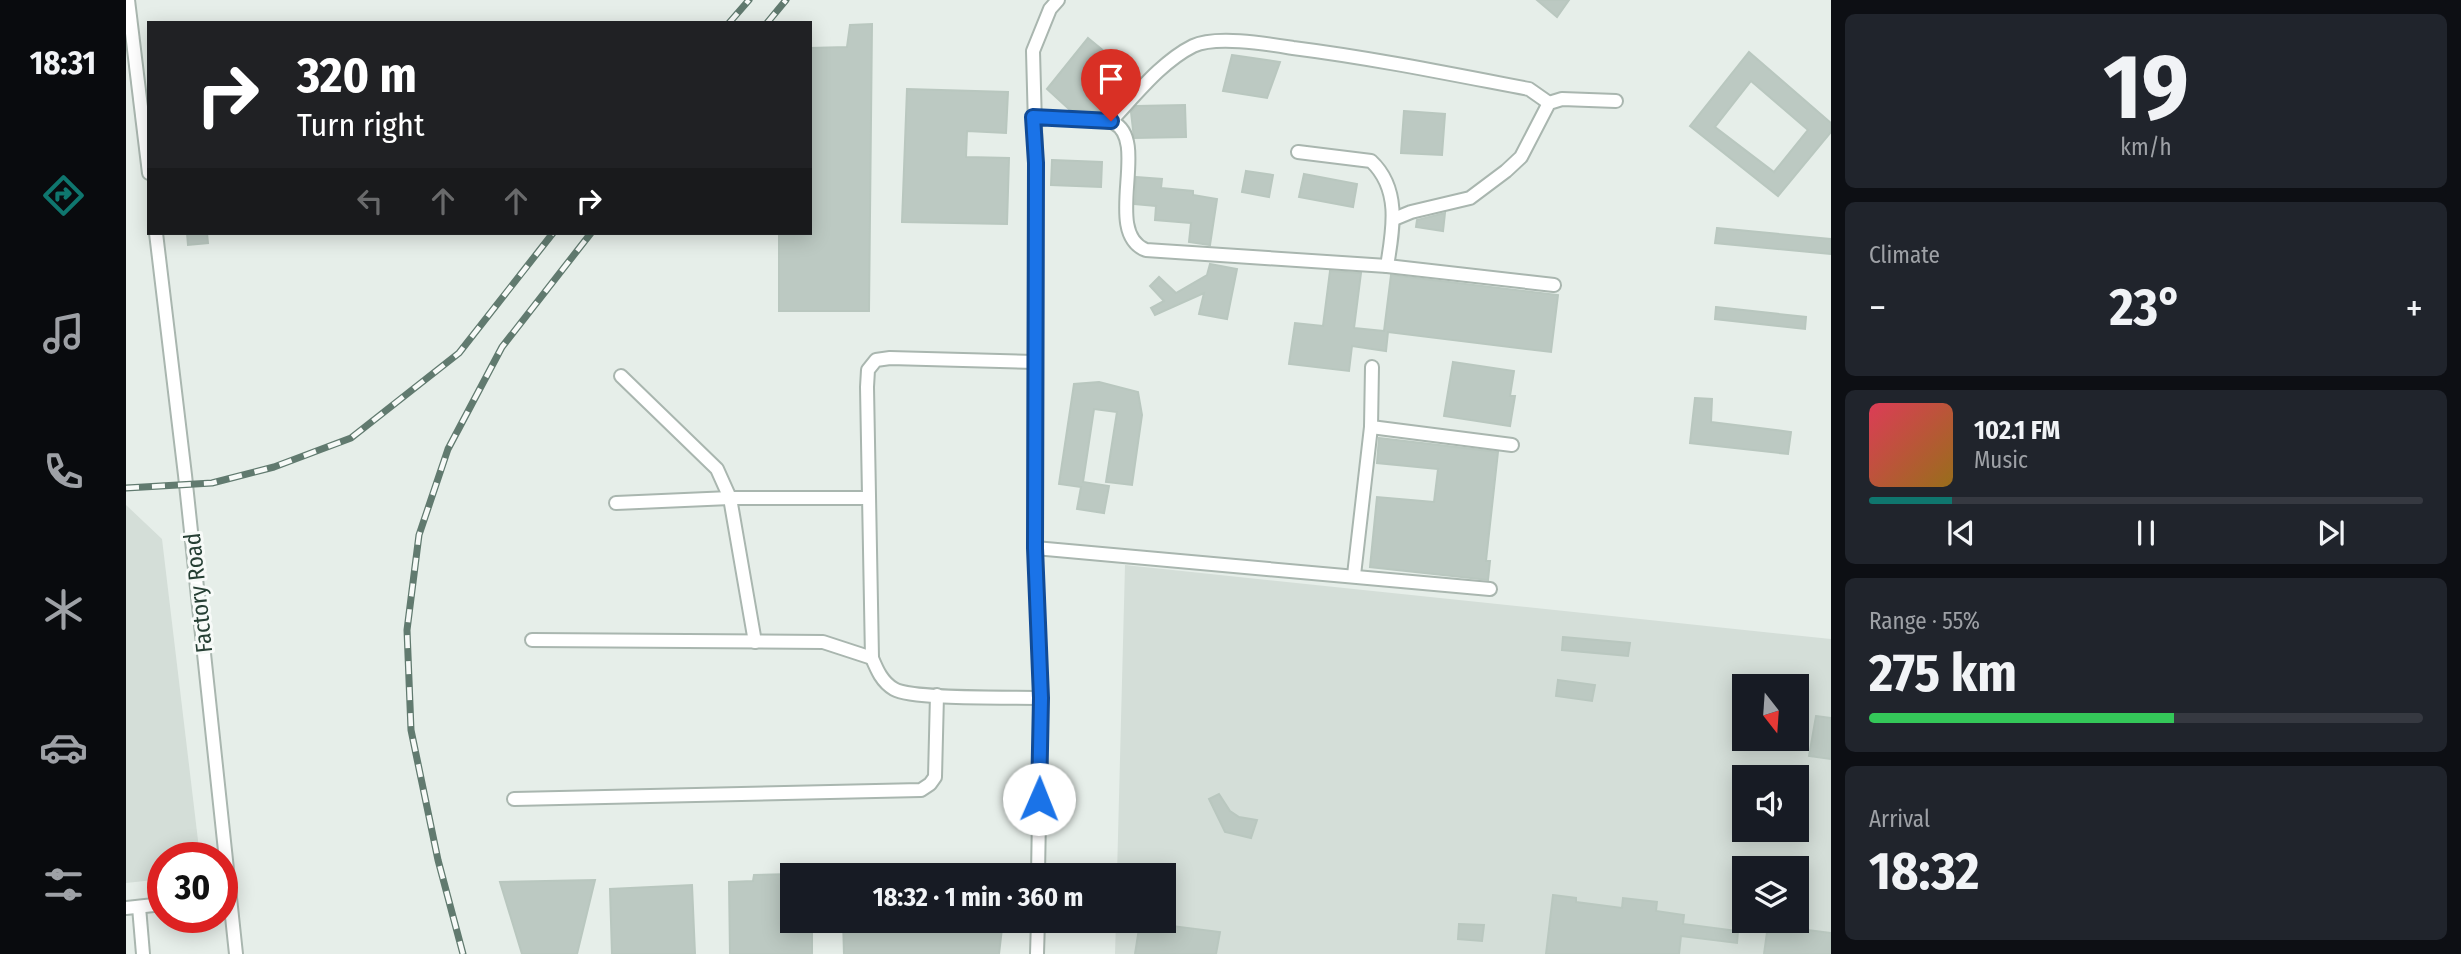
<!DOCTYPE html>
<meta charset="utf-8">
<style>
body{margin:0;font-family:"Fira Sans Condensed",sans-serif;background:#20242c;color:#f1f3f6;height:100vh;display:flex;flex-direction:column;font-size:26px;white-space:nowrap}
*{box-sizing:border-box;margin:0}
p{font-size:23px;color:#9ea1a6}
.icon{flex:none;width:38px;height:38px;fill:none;stroke:currentColor;stroke-width:2;stroke-linecap:round;stroke-linejoin:round}
.map{position:relative;flex:1;overflow:hidden}
.sheet{display:flex;flex-direction:column;gap:14px;padding:14px;background:#0d0f14;width:630px}
.sheet>*{flex:none}
.banner{position:absolute;left:21px;top:21px;width:665px;height:214px;border-radius:0px;box-shadow:0 4px 18px #0003;background:#202124;color:#fff;overflow:hidden}
.needle{width:46px;rotate:163deg}
.tools{position:absolute;left:1606px;top:674px;display:grid;gap:14px}
.tools a{display:grid;place-items:center;width:77px;height:77px;border-radius:0px;background:#171b24;box-shadow:0 4px 18px #0003;font-size:35px}
.speed{position:absolute;left:21px;top:842px;display:flex;gap:14px;font-size:35px;font-weight:700;text-align:center}
.speed>*{display:grid;place-content:center;width:91px;height:91px;border-radius:50%;background:#171b24;box-shadow:0 4px 18px #0003;line-height:1}
.speed .limit{border:10px solid #d22;background:#fff;color:#111}
.pin{position:absolute;display:grid;place-items:center;width:60px;height:60px;color:#fff;margin:-72px -30px;border-radius:50% 50% 50% 0;rotate:-45deg;box-shadow:0 0 7px #0007}
.pin .icon{rotate:45deg}
.me{position:absolute;width:77px;margin:-38px;rotate:1deg;stroke-linejoin:round;filter:drop-shadow(0 0 5px #0008)}
.turn{display:flex;align-items:center;gap:24px;height:147px;padding:0 35px;font-size:32px}
.turn .icon{width:91px;height:91px;stroke-width:2.5}
.turn b{display:block;font-size:49px;line-height:60px}
.lanes{display:flex;align-items:center;height:66px;padding:0 35px;background:#0003;justify-content:center;gap:35px;direction:ltr}
.lanes .off{opacity:.35}
.big{font-size:52px;font-weight:700;line-height:1.1}
.sheet .widget{flex:1;display:flex;flex-direction:column;justify-content:center;gap:10px;min-width:0;padding:0 24px;border-radius:10px;background:#20242c}
.sheet .dial{align-items:center;gap:0}
.dial b{font-size:91px;line-height:1}
.song{display:flex;align-items:center;gap:21px}
.cover{width:84px;height:84px;border-radius:10px;background:linear-gradient(135deg,hsl(350 70% 55%),hsl(40 70% 35%))}
.played{height:7px;border-radius:4px;background:linear-gradient(90deg,#0f766e 15%,#363941 15%)}
.keys{display:flex;justify-content:space-around;direction:ltr}
.heat{display:flex;justify-content:space-between;align-items:center;font-size:38px;direction:ltr}
.charge{height:10px;border-radius:5px;background:linear-gradient(90deg,#34c759 55%,#363941 0)}
.trip{position:absolute;left:654px;top:863px;width:396px;height:70px;border-radius:0px;background:#171b24;box-shadow:0 4px 18px #0003;font-weight:700;line-height:70px;text-align:center}
main{display:flex;flex:1;min-height:0}
.tabs{display:flex;flex-direction:column;width:126px;justify-content:space-around;align-items:center;background:#090b0e;color:#9ea1a6}
.tabs .icon{width:49px;height:49px}
.tabs .current{color:#0f766e}
.tabs b{font-size:32px;color:#f1f3f6}
.map>svg:first-child{display:block}
.built{fill:#d4ded8;fill-rule:evenodd}
.building{fill:#bcc9c2;stroke:#b9c7bf;stroke-width:2;fill-rule:evenodd}
.lines{fill:none;stroke-linecap:round;stroke-linejoin:round}
.street-casing{stroke:#a9b6af;stroke-width:16}
.street{stroke:#fff;stroke-width:12}
.rail-casing{stroke:#617a6f;stroke-width:7}
.rail{stroke:#f7faf8;stroke-width:4.5;stroke-dasharray:13;stroke-linecap:butt}
.route-casing{stroke:#114b97;stroke-width:18}
.route{stroke:#1a73e8;stroke-width:12}
.labels{text-anchor:middle;stroke-width:6;stroke-linejoin:round;paint-order:stroke}
.street-label{font-size:23px;fill:#263f34;stroke:#f7faf8}
</style>
<main>
<nav class="tabs">
<b>18:31</b>
<svg class="icon current" aria-label="directions" viewBox="0 0 24 24"><path d="M12 3l9 9-9 9-9-9zM9 14v-3h6M13 9l2 2-2 2"/></svg>
<svg class="icon" aria-label="music" viewBox="0 0 24 24"><path d="M9 18V5l10-2v13"/><circle cx="6" cy="18" r="3"/><circle cx="16" cy="16" r="3"/></svg>
<svg class="icon" aria-label="phone" viewBox="0 0 24 24"><path d="M5 4h4l2 5-3 2q2 4 5 5l2-3 5 2v4C11 20 4 13 5 4z"/></svg>
<svg class="icon" aria-label="climate" viewBox="0 0 24 24"><path d="M12 3v18M4 7l16 10M4 17L20 7"/></svg>
<svg class="icon" aria-label="car" viewBox="0 0 24 24"><path d="M5 17H2v-5l4-1 3-4h7l3 4 3 1v5h-3M9 17h6M6 11h13"/><circle cx="7" cy="17" r="2"/><circle cx="17" cy="17" r="2"/></svg>
<svg class="icon" aria-label="filters" viewBox="0 0 24 24"><path d="M4 7h16M4 17h16"/><circle cx="9" cy="7" r="2"/><circle cx="15" cy="17" r="2"/></svg>
</nav>
<div class="map">
<svg width="1705" height="954" viewBox="0 0 1705 954">
<rect width="100%" height="100%" fill="#e6eee9"/>
<!-- built -->
<g class="built">
<polygon points="0,505 36,539 74,857 37,858 37,879 0,883"/>
<path d="M999,565L1705,639V954H989L990,921L1038,920V875H991ZM1619,686H1671V738H1619ZM1619,777H1671V830H1619ZM1619,868H1671V920H1619Z"/>
</g>
<!-- building -->
<g class="building">
<polygon points="1411,0 1443,0 1431,17"/>
<polygon points="746,24 743,311 653,311 653,233 684,233 684,48 721,47 724,25"/>
<polygon points="962,38 1012,79 981,112 944,110 921,89"/>
<path d="M1623,52L1705,123V132L1652,196L1564,126ZM1625,81L1682,130L1648,172L1589,127Z"/>
<polygon points="1106,55 1154,62 1141,98 1097,91"/>
<polygon points="781,89 882,92 880,133 841,131 840,157 883,158 881,224 776,222"/>
<polygon points="1059,105 1060,137 1008,138 1005,112 1010,106"/>
<polygon points="1278,111 1319,114 1316,155 1275,153"/>
<polygon points="926,160 976,162 975,187 925,185"/>
<polygon points="1120,171 1147,175 1143,197 1116,192"/>
<polygon points="1178,174 1231,184 1227,207 1173,197"/>
<polygon points="1010,177 1036,179 1035,188 1067,191 1067,195 1091,199 1084,245 1063,242 1065,223 1029,220 1030,206 1009,204"/>
<polygon points="1319,213 1317,231 1290,227 1291,220"/>
<polygon points="1591,228 1705,239 1705,254 1589,243"/>
<polygon points="61,233 81,233 82,243 62,245"/>
<polygon points="1084,264 1111,269 1101,319 1073,314 1078,293 1029,315 1025,308 1038,301 1024,286 1033,277 1050,293 1081,275"/>
<polygon points="1204,271 1235,273 1228,328 1258,331 1265,275 1432,295 1425,352 1262,332 1260,351 1226,346 1223,371 1163,364 1169,323 1197,326"/>
<polygon points="1590,307 1680,317 1679,329 1589,319"/>
<polygon points="1327,362 1388,371 1384,396 1389,396 1384,426 1318,416"/>
<polygon points="973,382 1012,392 1016,415 1006,485 980,482 991,412 968,409 957,482 983,486 978,513 951,509 955,487 933,484 948,384"/>
<polygon points="1569,398 1586,399 1585,422 1665,432 1662,454 1564,443"/>
<polygon points="1253,438 1372,452 1360,561 1364,561 1362,580 1244,567 1251,497 1308,502 1312,469 1251,463"/>
<polygon points="1437,637 1504,643 1502,656 1436,650"/>
<polygon points="1432,680 1469,685 1466,701 1430,696"/>
<polygon points="1690,716 1705,718 1705,759 1683,756"/>
<polygon points="1093,794 1104,811 1113,817 1131,820 1125,838 1099,832 1083,799"/>
<polygon points="667,874 667,920 686,920 686,954 604,954 603,882 627,881 628,875"/>
<polygon points="469,880 451,954 396,954 374,882"/>
<polygon points="566,885 569,954 486,954 484,889"/>
<polygon points="1427,895 1450,898 1450,902 1496,908 1497,898 1531,902 1530,911 1558,915 1557,924 1612,931 1611,943 1555,936 1553,954 1420,954"/>
<polygon points="717,920 877,920 873,954 718,954"/>
<polygon points="1014,922 1094,932 1090,954 1009,954"/>
<polygon points="1333,924 1358,925 1356,941 1332,939"/>
<polygon points="1642,925 1705,933 1705,954 1638,954"/>
</g>
<g class="lines">
<defs>
<g id="street">
<polyline points="2,0 23,173"/>
<path d="M907,117C923,118 977,118 988,123C1024,141 976,233 1020,250L1261,266L1428,285"/>
<path d="M985,121C1009,96 1035,62 1067,46C1090,35 1142,44 1167,48C1246,58 1324,74 1403,89L1423,103"/>
<path d="M1172,152L1245,161C1275,189 1267,230 1261,266"/>
<polyline points="1268,219 1285,212 1344,198 1380,171 1395,157 1423,103 1436,99 1490,101"/>
<polyline points="30,233 59,475 110,954"/>
<path d="M909,362L764,358L750,360L742,370L741,387L746,658C751,670 756,682 768,689C787,700 887,697 915,698"/>
<polyline points="495,376 591,469 604,498 629,642"/>
<polyline points="1245,427 1386,445"/>
<polyline points="490,503 604,498 743,498"/>
<polyline points="909,548 1364,589"/>
<polyline points="1228,575 1245,427 1246,367"/>
<polyline points="406,640 697,642 746,658"/>
<polyline points="388,799 795,790 804,784 809,777 811,695"/>
<polyline points="912,875 915,698 909,548 910,163 907,51 924,9 932,0"/>
<polyline points="13,907 17,954"/>
<polyline points="0,908 37,904"/>
<polyline points="911,954 912,920"/>
</g>
</defs>
<!-- street casing -->
<use href="#street" class="street-casing"/>
<!-- street -->
<use href="#street" class="street"/>
<defs>
<g id="rail">
<polyline points="603,23 623,0"/>
<polyline points="641,23 660,0"/>
<polyline points="0,488 86,483 148,467 225,438 333,353 427,233"/>
<polyline points="337,954 312,860 285,730 281,630 293,535 322,449 376,347 465,233"/>
</g>
</defs>
<!-- rail casing -->
<use href="#rail" class="rail-casing"/>
<!-- rail -->
<use href="#rail" class="rail"/>
</g>
<g class="lines">
<defs>
<polyline id="route" points="913,799 915,698 909,548 910,163 907,117 985,121"/>
</defs>
<!-- route casing -->
<use href="#route" class="route-casing"/>
<!-- route -->
<use href="#route" class="route"/>
</g>
<g class="labels">
<!-- street labels -->
<g class="street-label">
<text transform="translate(72 593) rotate(-96)" y="8">Factory Road</text>
</g>
</g>
</svg>
<div class="tools">
<a><svg class="needle" viewBox="-14 -14 28 28"><path d="M0-13l5 13h-10z" fill="#e53935"/><path d="M0 13l5-13h-10z" fill="#9ea1a6"/></svg></a>
<a><svg class="icon" aria-label="sound" viewBox="0 0 24 24"><path d="M4 9h4l5-4v14l-5-4H4zM17 9q2 3 0 6"/></svg></a>
<a><svg class="icon" aria-label="layers" viewBox="0 0 24 24"><path d="M12 4l9 5-9 5-9-5zM3 14l9 5 9-5"/></svg></a>
</div>
<div class="speed"><div class="limit">30</div></div>
<div class="pin" style="left:985px;top:121px;background:#d93025"><svg class="icon" aria-label="arrive" viewBox="0 0 24 24"><path d="M6 21V4h12l-3 4 3 4H6"/></svg></div>
<svg class="me" style="left:913px;top:799px" viewBox="-20 -20 40 40"><circle r="19" fill="#fff"/><path d="M0-13L10 11 0 6-10 11z" fill="#1a73e8"/></svg>
<div class="trip">18:32 · 1 min · 360 m</div>
<div class="banner">
<div class="turn"><svg class="icon" aria-label="right" viewBox="0 0 24 24"><path d="M7 20v-9h11M14 6l5 5-5 5"/></svg><div><b>320 m</b>Turn right</div></div>
<div class="lanes"><svg class="icon off" aria-label="left" viewBox="0 0 24 24"><path d="M17 20v-9H6M10 6l-5 5 5 5"/></svg><svg class="icon off" aria-label="ahead" viewBox="0 0 24 24"><path d="M12 20V5M6 11l6-6 6 6"/></svg><svg class="icon off" aria-label="ahead" viewBox="0 0 24 24"><path d="M12 20V5M6 11l6-6 6 6"/></svg><svg class="icon" aria-label="right" viewBox="0 0 24 24"><path d="M7 20v-9h11M14 6l5 5-5 5"/></svg></div>
</div>
</div>
<section class="sheet">
<div class="widget dial"><b>19</b><p>km/h</p></div>
<div class="widget"><p>Climate</p>
<div class="heat"><a>−</a><b class="big">23°</b><a>+</a></div>
</div>
<div class="widget">
<div class="song"><i class="cover"></i><div><b>102.1 FM</b><p>Music</p></div></div>
<div class="played"></div>
<div class="keys"><svg class="icon" aria-label="previous" viewBox="0 0 24 24"><path d="M18 5L8 12l10 7zM5 5v14"/></svg><svg class="icon" aria-label="pause" viewBox="0 0 24 24"><path d="M8 5v14M16 5v14"/></svg><svg class="icon" aria-label="next" viewBox="0 0 24 24"><path d="M6 5l10 7-10 7zM19 5v14"/></svg></div>
</div>
<div class="widget"><p>Range · 55%</p><b class="big">275 km</b><div class="charge"></div></div>
<div class="widget"><p>Arrival</p><b class="big">18:32</b></div>
</section>
</main>
